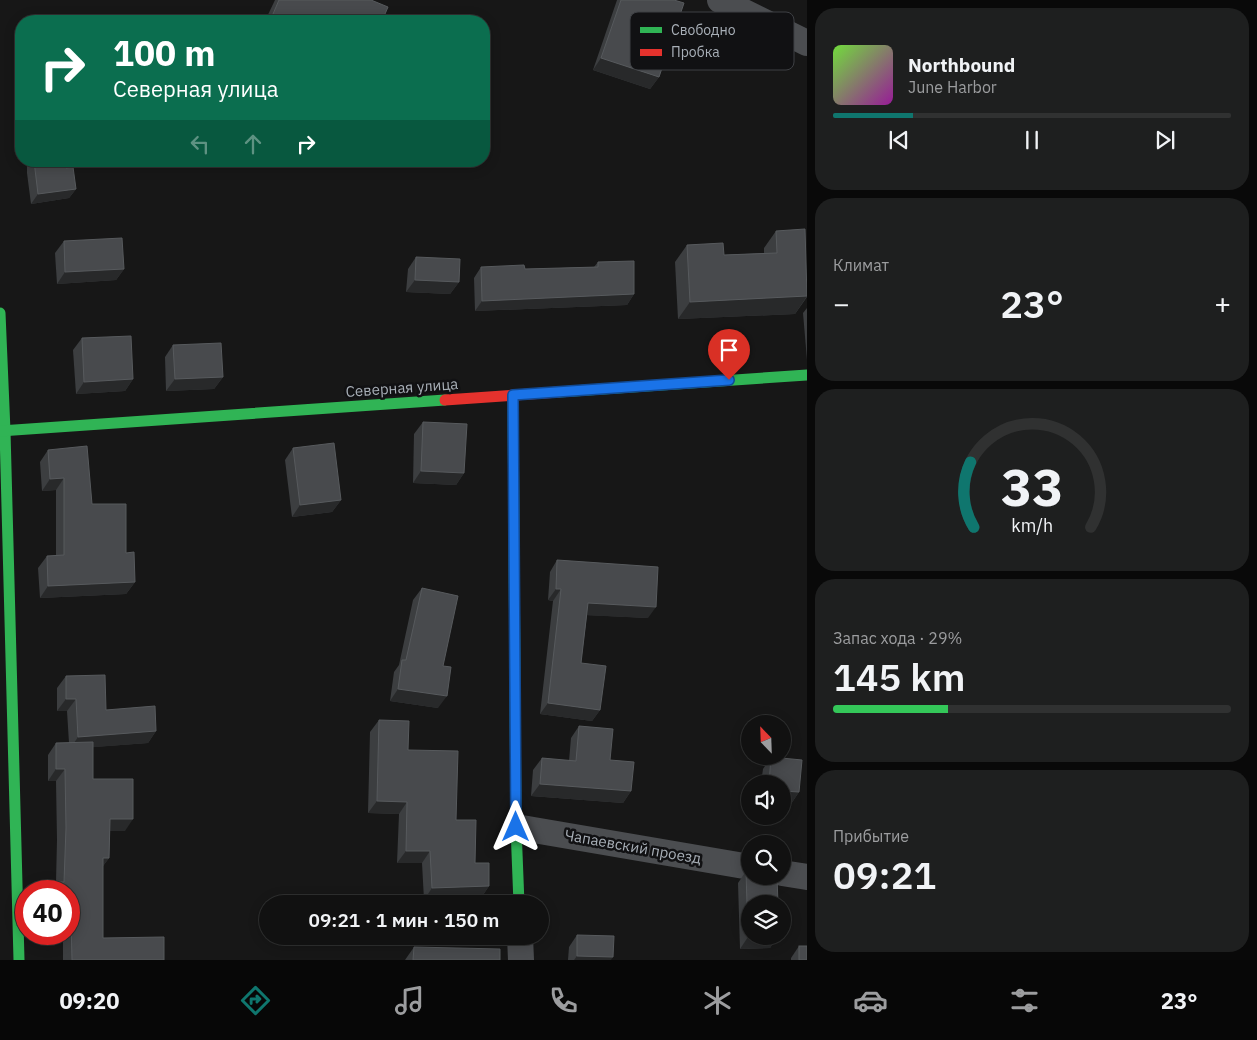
<!DOCTYPE html>
<html lang="ru">
<meta charset="utf-8">
<style>
body{margin:0;font-family:"IBM Plex Sans",sans-serif;background:#1e1f1f;color:#f1f3f6;height:100vh;display:flex;flex-direction:column;font-size:19px;white-space:nowrap}
*{box-sizing:border-box;margin:0}
p{font-size:16px;color:#9c9d9f}
.icon{flex:none;width:28px;height:28px;fill:none;stroke:currentColor;stroke-width:2;stroke-linecap:round;stroke-linejoin:round}
.map{position:relative;flex:1;overflow:hidden}
.panel{display:flex;flex-direction:column;gap:8px;padding:8px;background:#090909;width:450px}
.panel>*{flex:none}
.hud{position:absolute;left:15px;top:15px;width:475px;height:152px;border-radius:20px;box-shadow:0 2px 12px #0003,0 0 0 1px #303131;background:#0b6e4f;color:#fff;overflow:hidden}
.needle{width:32px;rotate:337deg}
.tools{position:absolute;left:741px;top:715px;display:grid;gap:10px}
.tools a{display:grid;place-items:center;width:50px;height:50px;border-radius:50%;background:#111;box-shadow:0 2px 12px #0003,0 0 0 1px #303131;font-size:25px}
.speed{position:absolute;left:15px;top:880px;display:flex;gap:10px;font-size:25px;font-weight:700;text-align:center}
.speed>*{display:grid;place-content:center;width:65px;height:65px;border-radius:50%;background:#111;box-shadow:0 2px 12px #0003,0 0 0 1px #303131;line-height:1}
.speed .limit{border:8px solid #d22;background:#fff;color:#111}
.pin{position:absolute;display:grid;place-items:center;width:42px;height:42px;color:#fff;margin:-51px -21px;border-radius:50% 50% 50% 0;rotate:-45deg;box-shadow:0 0 5px #0007}
.pin .icon{rotate:45deg}
.me{position:absolute;width:55px;margin:-28px;rotate:0deg;stroke-linejoin:round;filter:drop-shadow(0 0 4px #0008)}
.turn{display:flex;align-items:center;gap:18px;height:105px;padding:0 15px;font-size:22px}
.turn .icon{width:65px;height:65px;stroke-width:2.5}
.turn b{display:block;font-size:35px;line-height:42px}
.lanes{display:flex;align-items:center;height:48px;padding:0 15px;background:#0003;justify-content:center;gap:25px;direction:ltr}
.lanes .off{opacity:.35}
.big{font-size:38px;font-weight:600;line-height:1.1}
.panel .card{flex:1;display:flex;flex-direction:column;justify-content:center;gap:8px;min-width:0;padding:0 18px;border-radius:20px;background:#1e1f1f}
.panel .dial{align-items:center;gap:0}
.dial svg{height:130px;overflow:visible;fill:none;stroke:#303131;stroke-width:7;stroke-linecap:round;text-anchor:middle}
.dial text{fill:#f1f3f6;stroke:none}
.song{display:flex;align-items:center;gap:15px}
.cover{width:60px;height:60px;border-radius:8px;background:linear-gradient(135deg,hsl(100 70% 55%),hsl(300 70% 35%))}
.played{height:5px;border-radius:2px;background:linear-gradient(90deg,#0f766e 20%,#303131 20%)}
.keys{display:flex;justify-content:space-around;direction:ltr}
.heat{display:flex;justify-content:space-between;align-items:center;font-size:28px;direction:ltr}
.charge{height:8px;border-radius:4px;background:linear-gradient(90deg,#34c759 29%,#303131 0)}
.trip{position:absolute;left:259px;top:895px;width:290px;height:50px;border-radius:25px;background:#111;box-shadow:0 2px 12px #0003,0 0 0 1px #303131;font-weight:600;line-height:50px;text-align:center}
.tab-bar{display:flex;height:80px;justify-content:space-around;align-items:center;background:#070707;color:#9c9d9f}
.tab-bar .icon{width:35px;height:35px}
.tab-bar .selected{color:#0f766e}
.tab-bar b{font-size:22px;color:#f1f3f6}
main{display:flex;flex:1;min-height:0}
.map>svg:first-child{display:block}
.lines{fill:none;stroke-linecap:round;stroke-linejoin:round}
.street{stroke:#4b4d50;stroke-width:26}
.fast{stroke:#30b455;stroke-width:11}
.jam{stroke:#e5322d;stroke-width:11}
.wall{fill:#3c3e40}
.shaded-wall{fill:#28292a}
.building{fill:#484a4d;stroke:#575a5d}
.route-casing{stroke:#114b97;stroke-width:12}
.route{stroke:#1a73e8;stroke-width:9}
.labels{text-anchor:middle;stroke-width:5;stroke-linejoin:round;paint-order:stroke}
.street-label{font-size:15px;fill:#a8afb7;stroke:#111113}
.key{fill:#111113;stroke:#3e4044;stroke-width:1}
.key-label{font-size:14px;fill:#a8afb7}
</style>
<main>
<div class="map">
<svg width="807" height="960" viewBox="0 0 807 960">
<rect width="100%" height="100%" fill="#171717"/>
<g class="lines">
<!-- street -->
<g class="street">
<polyline points="720,0 807,43"/>
<polyline points="516,827 750,867"/>
<polyline points="782,873 807,877"/>
<polyline points="520,936 521,960"/>
</g>
<!-- fast -->
<g class="fast">
<polyline points="0,313 5,431 19,960"/>
<polyline points="559,392 807,375"/>
<polyline points="513,395 516,827 519,904"/>
<polyline points="0,431 445,400"/>
</g>
<!-- jam -->
<polyline class="jam" points="445,400 559,392"/>
</g>
<!-- wall -->
<g class="wall">
<polygon points="275,0 371,0 382,21 265,21"/>
<polygon points="617,0 674,0 659,77 650,89 593,70"/>
<polygon points="27,161 66,161 66,168 76,189 69,198 31,204 27,173"/>
<polygon points="776,231 807,286 807,297 795,314 678,319 675,262 687,245 724,255 764,253 764,248"/>
<polygon points="64,241 124,269 116,280 57,284 55,253"/>
<polygon points="416,257 459,282 450,294 406,292 408,269"/>
<polygon points="598,262 634,294 627,305 475,311 474,278 481,267 525,269 594,267"/>
<polygon points="807,308 807,360 803,313"/>
<polygon points="82,338 133,379 125,391 76,394 73,350"/>
<polygon points="173,345 223,377 214,389 166,391 165,357"/>
<polygon points="423,422 464,473 456,485 413,483 414,434"/>
<polygon points="293,448 341,500 332,512 292,517 285,460"/>
<polygon points="48,450 92,504 126,553 135,582 126,594 40,598 38,568 47,556 56,556 56,490 42,491 40,462"/>
<polygon points="557,560 648,618 587,615 581,663 600,710 592,721 540,714 553,601 548,600 550,572"/>
<polygon points="422,588 443,666 438,708 390,701 394,672 399,665 413,600"/>
<polygon points="66,676 106,710 156,731 148,743 93,747 93,779 125,831 110,831 109,858 103,866 103,938 164,960 63,960 63,934 69,934 69,891 47,891 54,882 56,882 57,840 56,781 48,781 48,755 56,743 69,743 67,711 57,711 57,688"/>
<polygon points="379,720 408,750 456,820 475,863 489,886 481,898 424,900 422,863 397,863 399,814 368,813 370,732"/>
<polygon points="579,726 610,760 631,791 623,803 531,796 533,770 542,758 569,761 571,738"/>
<polygon points="771,757 799,792 791,804 782,804 782,784 761,784 763,769"/>
<polygon points="746,871 750,936 778,936 770,948 740,949 738,883"/>
<polygon points="577,935 611,960 568,960 569,947"/>
<polygon points="799,946 807,960 791,960 791,958"/>
<polygon points="414,947 500,960 405,960"/>
</g>
<!-- shaded-wall -->
<g class="shaded-wall">
<polygon points="601,58 659,77 650,89 593,70"/>
<polygon points="76,189 69,198 31,204 38,194"/>
<polygon points="124,269 116,280 57,284 65,272"/>
<polygon points="415,280 459,282 450,294 406,292"/>
<polygon points="634,294 627,305 475,311 482,301"/>
<polygon points="807,296 795,314 678,319 690,302"/>
<polygon points="223,377 214,389 166,391 175,379"/>
<polygon points="133,379 125,391 76,394 84,382"/>
<polygon points="421,471 464,473 456,485 413,483"/>
<polygon points="64,478 56,490 42,491 50,479"/>
<polygon points="341,500 332,512 292,517 300,505"/>
<polygon points="135,582 126,594 40,598 48,586"/>
<polygon points="556,589 561,589 553,601 548,600"/>
<polygon points="588,603 656,607 648,618 581,615"/>
<polygon points="398,689 447,696 438,708 390,701"/>
<polygon points="66,699 76,699 67,711 57,711"/>
<polygon points="548,703 600,710 592,721 540,714"/>
<polygon points="156,731 148,743 70,749 78,737"/>
<polygon points="56,769 65,769 56,781 48,781"/>
<polygon points="540,784 631,791 623,803 531,796"/>
<polygon points="782,791 799,792 791,804 782,804"/>
<polygon points="377,801 407,802 399,814 368,813"/>
<polygon points="110,819 133,819 125,831 102,831"/>
<polygon points="406,851 430,851 422,863 397,863"/>
<polygon points="103,858 109,858 100,870"/>
<polygon points="489,886 481,898 424,900 432,888"/>
<polygon points="778,936 770,948 740,949 748,937"/>
<polygon points="577,956 613,957 611,960 574,960"/>
</g>
<!-- building -->
<g class="building">
<polygon points="279,0 371,0 388,7 382,21 270,21"/>
<polygon points="621,0 674,0 684,3 659,77 601,58"/>
<polygon points="34,161 66,161 66,168 73,167 76,189 38,194"/>
<polygon points="805,229 807,296 690,302 687,245 723,243 724,255 777,253 776,231"/>
<polygon points="122,238 124,269 65,272 64,241"/>
<polygon points="416,257 460,259 459,282 415,280"/>
<polygon points="634,261 634,294 482,301 481,267 524,265 525,269 598,267 598,262"/>
<polygon points="131,336 133,379 84,382 82,338"/>
<polygon points="221,343 223,377 175,379 173,345"/>
<polygon points="423,422 467,424 464,473 421,471"/>
<polygon points="334,443 341,500 300,505 293,448"/>
<polygon points="87,446 92,504 126,504 126,553 134,552 135,582 48,586 47,556 64,555 64,478 50,479 48,450"/>
<polygon points="557,560 658,567 656,607 588,603 581,663 606,666 600,710 548,703 561,589 556,589"/>
<polygon points="422,588 458,596 443,666 451,667 447,696 398,689 402,660 406,660"/>
<polygon points="105,675 106,710 155,706 156,731 78,737 76,699 66,699 66,676"/>
<polygon points="379,720 409,721 408,750 458,751 456,820 476,820 475,863 489,863 489,886 432,888 430,851 406,851 407,802 377,801"/>
<polygon points="579,726 613,729 610,760 634,762 631,791 540,784 542,758 576,761"/>
<polygon points="93,742 93,779 133,779 133,819 110,819 109,858 103,858 103,938 164,937 164,960 72,960 71,919 69,919 69,891 53,891 54,882 64,882 66,828 65,769 56,769 56,743"/>
<polygon points="771,757 802,760 799,792 782,791 782,784 769,784"/>
<polygon points="750,870 750,876 777,876 778,904 750,904 750,936 765,936 748,937 746,871"/>
<polygon points="577,935 614,936 613,957 577,956"/>
<rect x="799" y="946" width="8" height="14"/>
<polygon points="414,947 500,949 500,960 413,960"/>
</g>
<g class="lines">
<defs>
<polyline id="route" points="516,827 513,395 729,380"/>
</defs>
<!-- route casing -->
<use href="#route" class="route-casing"/>
<!-- route -->
<use href="#route" class="route"/>
</g>
<g class="labels">
<!-- street labels -->
<g class="street-label">
<text transform="translate(402 388) rotate(-4)" y="5">Северная улица</text>
<text transform="translate(633 847) rotate(10)" y="5">Чапаевский проезд</text>
</g>
</g>
<!-- legend -->
<rect x="630" y="12" width="164" height="58" rx="8" class="key"/>
<rect x="640" y="27" width="22" height="6" fill="#30b455"/>
<rect x="640" y="49" width="22" height="7" fill="#e5322d"/>
<g class="key-label">
<text x="671" y="35">Свободно</text>
<text x="671" y="57">Пробка</text>
</g>
</svg>
<div class="tools">
<a><svg class="needle" viewBox="-14 -14 28 28"><path d="M0-13l5 13h-10z" fill="#e53935"/><path d="M0 13l5-13h-10z" fill="#9c9d9f"/></svg></a>
<a><svg class="icon" aria-label="sound" viewBox="0 0 24 24"><path d="M4 9h4l5-4v14l-5-4H4zM17 9q2 3 0 6"/></svg></a>
<a><svg class="icon" aria-label="search" viewBox="0 0 24 24"><circle cx="10" cy="10" r="6"/><path d="M15 15l6 6"/></svg></a>
<a><svg class="icon" aria-label="layers" viewBox="0 0 24 24"><path d="M12 4l9 5-9 5-9-5zM3 14l9 5 9-5"/></svg></a>
</div>
<div class="speed"><div class="limit">40</div></div>
<div class="pin" style="left:729px;top:380px;background:#d93025"><svg class="icon" aria-label="arrive" viewBox="0 0 24 24"><path d="M6 21V4h12l-3 4 3 4H6"/></svg></div>
<svg class="me" style="left:516px;top:827px" viewBox="-20 -20 40 40"><path d="M0-17L14 15 0 8-14 15z" fill="#1a73e8" stroke="#fff" stroke-width="4"/></svg>
<div class="trip">09:21 · 1 мин · 150 m</div>
<div class="hud">
<div class="turn"><svg class="icon" aria-label="right" viewBox="0 0 24 24"><path d="M7 20v-9h11M14 6l5 5-5 5"/></svg><div><b>100 m</b>Северная улица</div></div>
<div class="lanes"><svg class="icon off" aria-label="left" viewBox="0 0 24 24"><path d="M17 20v-9H6M10 6l-5 5 5 5"/></svg><svg class="icon off" aria-label="ahead" viewBox="0 0 24 24"><path d="M12 20V5M6 11l6-6 6 6"/></svg><svg class="icon" aria-label="right" viewBox="0 0 24 24"><path d="M7 20v-9h11M14 6l5 5-5 5"/></svg></div>
</div>
</div>
<section class="panel">
<div class="card">
<div class="song"><i class="cover"></i><div><b>Northbound</b><p>June Harbor</p></div></div>
<div class="played"></div>
<div class="keys"><svg class="icon" aria-label="previous" viewBox="0 0 24 24"><path d="M18 5L8 12l10 7zM5 5v14"/></svg><svg class="icon" aria-label="pause" viewBox="0 0 24 24"><path d="M8 5v14M16 5v14"/></svg><svg class="icon" aria-label="next" viewBox="0 0 24 24"><path d="M6 5l10 7-10 7zM19 5v14"/></svg></div>
</div>
<div class="card"><p>Климат</p>
<div class="heat"><a>−</a><b class="big">23°</b><a>+</a></div>
</div>
<div class="card dial"><svg viewBox="0 0 100 80">
<path d="M14 69A42 42 0 1 1 86 69"/>
<path d="M14 69A42 42 0 0 1 12 29" stroke="#0f766e"/>
<text x="50" y="56" font-size="32" font-weight="700">33</text>
<text x="50" y="72" font-size="11">km/h</text>
</svg></div>
<div class="card"><p>Запас хода · 29%</p><b class="big">145 km</b><div class="charge"></div></div>
<div class="card"><p>Прибытие</p><b class="big">09:21</b></div>
</section>
</main>
<nav class="tab-bar">
<b>09:20</b>
<svg class="icon selected" aria-label="directions" viewBox="0 0 24 24"><path d="M12 3l9 9-9 9-9-9zM9 14v-3h6M13 9l2 2-2 2"/></svg>
<svg class="icon" aria-label="music" viewBox="0 0 24 24"><path d="M9 18V5l10-2v13"/><circle cx="6" cy="18" r="3"/><circle cx="16" cy="16" r="3"/></svg>
<svg class="icon" aria-label="phone" viewBox="0 0 24 24"><path d="M5 4h4l2 5-3 2q2 4 5 5l2-3 5 2v4C11 20 4 13 5 4z"/></svg>
<svg class="icon" aria-label="climate" viewBox="0 0 24 24"><path d="M12 3v18M4 7l16 10M4 17L20 7"/></svg>
<svg class="icon" aria-label="car" viewBox="0 0 24 24"><path d="M5 17H2v-5l4-1 3-4h7l3 4 3 1v5h-3M9 17h6M6 11h13"/><circle cx="7" cy="17" r="2"/><circle cx="17" cy="17" r="2"/></svg>
<svg class="icon" aria-label="filters" viewBox="0 0 24 24"><path d="M4 7h16M4 17h16"/><circle cx="9" cy="7" r="2"/><circle cx="15" cy="17" r="2"/></svg>
<b>23°</b>
</nav>
